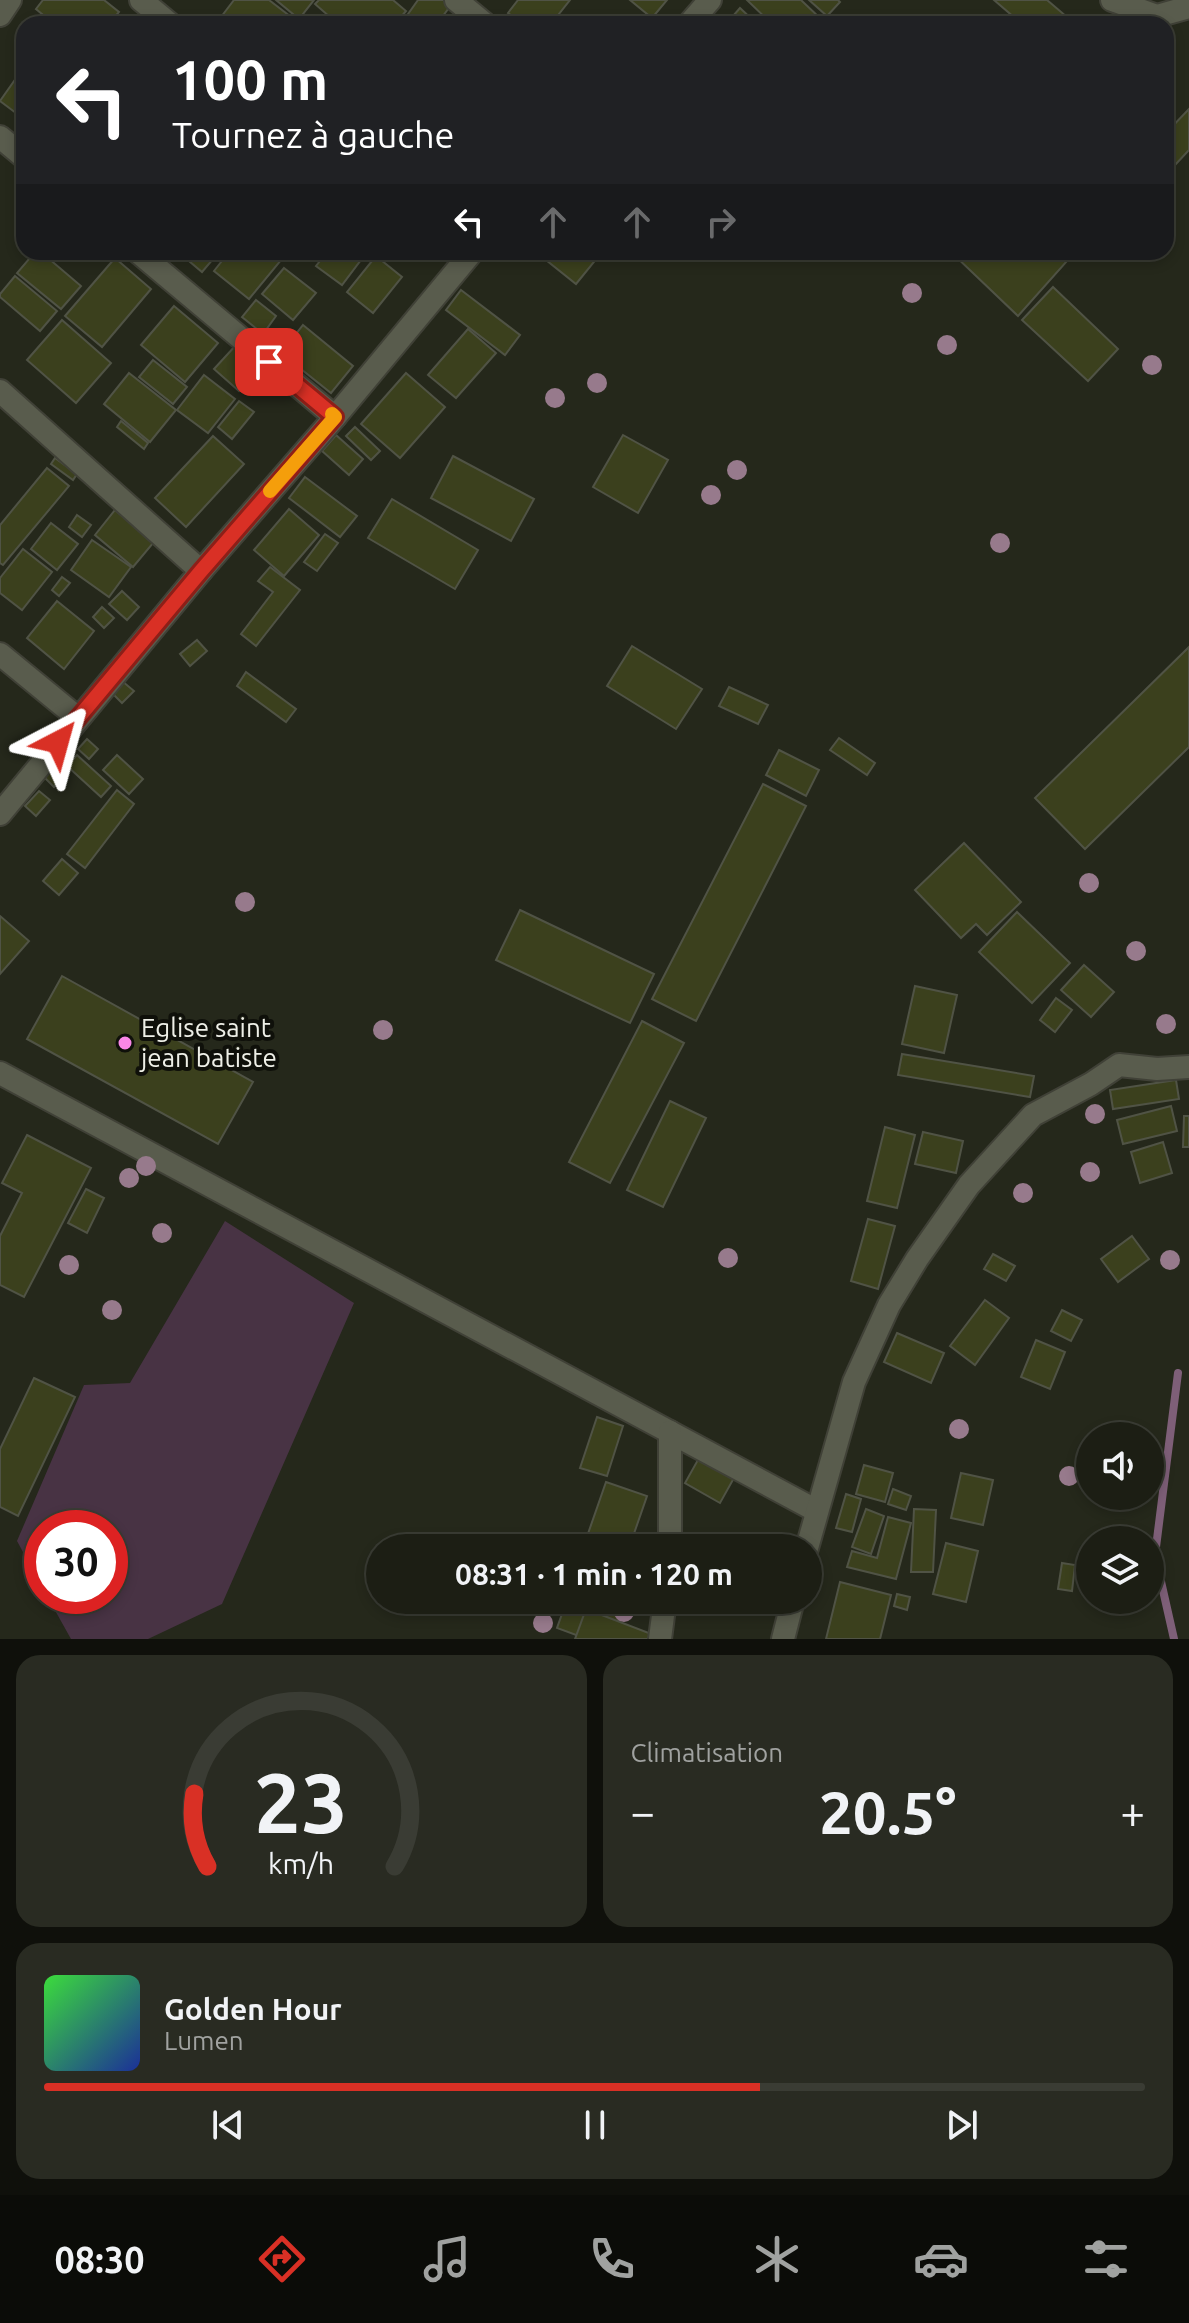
<!DOCTYPE html>
<html lang="fr">
<meta charset="utf-8">
<style>
body{margin:0;font-family:Ubuntu,sans-serif;background:#292b22;color:#f1f3f6;height:100vh;display:flex;flex-direction:column;font-size:30px;white-space:nowrap}
*{box-sizing:border-box;margin:0}
p{font-size:26px;color:#a0a2a0}
.icon{flex:none;width:44px;height:44px;fill:none;stroke:currentColor;stroke-width:2;stroke-linecap:round;stroke-linejoin:round}
.map{position:relative;height:1639px;overflow:hidden}
.side{display:flex;flex-direction:column;gap:16px;padding:16px;background:#0f100b;flex:1}
.side>*{flex:none}
.guide{position:absolute;left:16px;top:16px;width:1158px;height:244px;border-radius:24px;box-shadow:0 4px 12px #0003,0 0 0 2px #3a3c34;background:#202124;color:#fff;overflow:hidden}
.buttons{position:absolute;left:1076px;top:1422px;display:grid;gap:16px}
.buttons a{display:grid;place-items:center;width:88px;height:88px;border-radius:50%;background:#1c1e14;box-shadow:0 4px 12px #0003,0 0 0 2px #3a3c34;font-size:40px}
.speed{position:absolute;left:24px;top:1510px;display:flex;gap:16px;font-size:40px;font-weight:700;text-align:center}
.speed>*{display:grid;place-content:center;width:104px;height:104px;border-radius:50%;background:#1c1e14;box-shadow:0 4px 12px #0003,0 0 0 2px #3a3c34;line-height:1}
.speed .limit{border:12px solid #d22;background:#fff;color:#111}
.pin{position:absolute;display:grid;place-items:center;width:68px;height:68px;color:#fff;margin:-34px;border-radius:16px;box-shadow:0 4px 12px #0006}
.me{position:absolute;width:88px;margin:-44px;rotate:39deg;stroke-linejoin:round;filter:drop-shadow(0 0 6px #0008)}
.turn{display:flex;align-items:center;gap:28px;height:168px;padding:0 24px;font-size:36px}
.turn .icon{width:104px;height:104px;stroke-width:2.5}
.turn b{display:block;font-size:56px;line-height:68px}
.lanes{display:flex;align-items:center;height:76px;padding:0 24px;background:#0003;justify-content:center;gap:40px;direction:ltr}
.lanes .off{opacity:.35}
.big{font-size:60px;font-weight:600;line-height:1.1}
.side .card{flex:1;display:flex;flex-direction:column;justify-content:center;gap:12px;min-width:0;padding:0 28px;border-radius:24px;background:#292b22}
.side .dial{align-items:center;gap:0}
.dial svg{height:208px;overflow:visible;fill:none;stroke:#3a3c34;stroke-width:7;stroke-linecap:round;text-anchor:middle}
.dial text{fill:#f1f3f6;stroke:none}
.song{display:flex;align-items:center;gap:24px}
.cover{width:96px;height:96px;border-radius:12px;background:linear-gradient(135deg,hsl(120 70% 55%),hsl(230 70% 35%))}
.played{height:8px;border-radius:4px;background:linear-gradient(90deg,#d93025 65%,#3a3c34 65%)}
.keys{display:flex;justify-content:space-around;direction:ltr}
.heat{display:flex;justify-content:space-between;align-items:center;font-size:44px;direction:ltr}
.side .tiles{flex:1;display:grid;gap:16px;grid-template-columns:1fr 1fr}
.card:last-child{grid-column:span 2}
.trip{position:absolute;left:366px;top:1534px;width:456px;height:80px;border-radius:40px;background:#1c1e14;box-shadow:0 4px 12px #0003,0 0 0 2px #3a3c34;font-weight:600;line-height:80px;text-align:center}
.menu{display:flex;height:128px;justify-content:space-around;align-items:center;background:#0b0c08;color:#a0a2a0}
.menu .icon{width:56px;height:56px}
.menu .on{color:#d93025}
.menu b{font-size:36px;color:#f1f3f6}
.map>svg:first-child{display:block}
.green{fill:#483344}
.lines{fill:none;stroke-linecap:round;stroke-linejoin:round}
.stream{stroke:#7e5f78;stroke-width:8}
.building{fill:#3b401d;stroke:#505345;stroke-width:2}
.minor-casing{stroke:#404137;stroke-width:26}
.minor{stroke:#595c4d;stroke-width:22}
.tree{fill:#977a8c}
.route-casing{stroke:#8d1f18;stroke-width:20}
.route{stroke:#d93025;stroke-width:14}
.slow{stroke:#f59e0b;stroke-width:14}
.poi-dot{fill:#fa87e7;stroke:#0f100a;stroke-width:3}
.labels{text-anchor:middle;stroke-width:8;stroke-linejoin:round;paint-order:stroke}
.poi-label{font-size:26px;fill:#eeefe7;stroke:#0f100a;text-anchor:start}
</style>
<div class="map">
<svg width="1189" height="1639" viewBox="0 0 1189 1639">
<rect width="100%" height="100%" fill="#25281b"/>
<!-- green -->
<polygon class="green" points="225,1221 354,1303 222,1604 148,1639 71,1639 47,1596 110,1596 110,1528 42,1528 42,1587 17,1541 84,1385 130,1383"/>
<g class="lines">
<!-- stream -->
<polyline class="stream" points="1174,1639 1155,1555 1178,1373"/>
</g>
<!-- building -->
<g class="building">
<polygon points="43,0 104,0 119,12 109,24 54,24 36,9"/>
<polygon points="234,0 269,0 291,17 285,24 230,24 221,17"/>
<polygon points="276,0 314,0 299,19"/>
<polygon points="319,0 393,0 406,11 395,24 338,24 315,4"/>
<polygon points="418,0 443,0 451,5 437,24 432,21 429,24 401,24"/>
<polygon points="518,0 570,0 551,24 523,24 508,13"/>
<polygon points="630,0 667,0 652,18"/>
<polygon points="747,0 801,0 823,21 819,24 772,24"/>
<polygon points="809,0 838,0 840,2 827,16"/>
<polygon points="994,0 1047,0 1067,17 1060,24 1022,24"/>
<polygon points="740,8 757,24 726,24"/>
<polygon points="24,67 24,119 0,101"/>
<polygon points="1189,109 1189,150 1175,165 1166,156 1166,133"/>
<polygon points="35,252 41,252 81,286 61,309 17,273"/>
<polygon points="196,252 219,252 202,272 189,261"/>
<polygon points="229,252 283,252 286,254 249,299 214,271"/>
<polygon points="327,252 367,252 342,285 316,266"/>
<polygon points="552,252 602,252 576,284 546,260"/>
<polygon points="951,252 1075,252 1018,316"/>
<polygon points="376,256 402,277 373,313 347,292"/>
<polygon points="115,258 151,289 102,347 65,316"/>
<polygon points="284,268 316,293 293,320 262,294"/>
<polygon points="15,276 57,311 40,331 0,297 0,294"/>
<polygon points="1053,287 1118,349 1088,381 1022,320"/>
<polygon points="461,290 520,335 505,355 446,310"/>
<polygon points="256,300 276,316 263,334 242,317"/>
<polygon points="174,306 218,343 185,382 141,345"/>
<polygon points="62,320 111,363 76,403 27,360"/>
<polygon points="303,325 353,366 331,393 281,353"/>
<polygon points="468,329 496,353 456,398 428,375"/>
<polygon points="237,344 262,365 239,391 214,369"/>
<polygon points="153,360 187,387 173,404 139,377"/>
<polygon points="129,373 176,410 150,442 104,404"/>
<polygon points="406,373 445,407 400,458 361,424"/>
<polygon points="204,375 235,399 208,433 177,410"/>
<polygon points="239,401 254,412 232,439 218,427"/>
<polygon points="121,421 148,443 144,449 117,427"/>
<polygon points="355,427 380,451 371,460 346,436"/>
<polygon points="336,435 363,459 349,475 322,451"/>
<polygon points="623,435 668,460 638,513 593,487"/>
<polygon points="213,436 244,464 186,527 155,498"/>
<polygon points="453,456 534,499 511,541 431,498"/>
<polygon points="55,458 77,474 73,480 51,464"/>
<polygon points="47,468 69,486 3,565 0,563 0,525"/>
<polygon points="305,477 357,516 340,537 289,498"/>
<polygon points="392,499 478,550 455,589 368,538"/>
<polygon points="289,509 319,535 284,576 254,550"/>
<polygon points="115,510 154,542 133,567 95,535"/>
<polygon points="77,515 91,525 82,537 69,527"/>
<polygon points="51,523 78,544 57,570 31,549"/>
<polygon points="325,534 338,543 317,571 304,562"/>
<polygon points="92,540 131,567 109,597 71,570"/>
<polygon points="23,549 52,572 22,610 0,593 0,578"/>
<polygon points="270,567 300,590 256,646 241,634 273,592 258,581"/>
<polygon points="62,577 70,583 59,596 52,590"/>
<polygon points="122,591 139,607 127,620 109,604"/>
<polygon points="57,601 94,631 64,669 27,638"/>
<polygon points="102,607 114,618 104,628 93,617"/>
<polygon points="197,640 207,651 190,666 180,654"/>
<polygon points="632,646 702,689 676,729 607,686"/>
<polygon points="1189,647 1189,747 1085,849 1035,798"/>
<polygon points="246,672 296,709 286,722 237,686"/>
<polygon points="122,681 134,691 122,703 111,692"/>
<polygon points="729,687 768,705 758,724 719,706"/>
<polygon points="839,738 875,763 867,775 830,750"/>
<polygon points="87,739 98,749 89,759 78,749"/>
<polygon points="779,750 819,770 806,796 766,775"/>
<polygon points="77,755 111,786 101,797 67,766"/>
<polygon points="117,755 143,779 129,794 103,770"/>
<polygon points="58,762 68,772 54,787 44,777"/>
<polygon points="763,784 806,806 696,1021 652,999"/>
<polygon points="117,790 134,804 85,868 67,854"/>
<polygon points="39,791 50,800 36,816 25,806"/>
<polygon points="964,843 1021,902 987,935 976,924 961,938 915,890"/>
<polygon points="62,859 78,873 59,895 43,881"/>
<polygon points="520,910 654,974 630,1023 496,960"/>
<polygon points="1017,912 1070,963 1032,1003 979,952"/>
<polygon points="0,916 29,941 0,974"/>
<polygon points="1084,965 1114,992 1091,1017 1061,990"/>
<polygon points="62,976 253,1082 218,1144 27,1039"/>
<polygon points="915,986 957,995 944,1053 902,1044"/>
<polygon points="1056,998 1072,1010 1055,1032 1040,1020"/>
<polygon points="642,1021 684,1043 610,1183 569,1162"/>
<polygon points="902,1054 1034,1076 1030,1097 898,1075"/>
<polygon points="1176,1080 1179,1099 1113,1109 1110,1090"/>
<polygon points="670,1101 706,1118 663,1207 627,1190"/>
<polygon points="1171,1106 1177,1131 1123,1144 1117,1120"/>
<polygon points="1184,1116 1189,1116 1189,1147 1183,1147"/>
<polygon points="885,1127 915,1135 897,1208 867,1201"/>
<polygon points="923,1132 963,1141 956,1173 915,1164"/>
<polygon points="27,1135 91,1168 24,1297 0,1285 0,1236 22,1193 2,1183"/>
<polygon points="1163,1142 1172,1173 1140,1183 1131,1152"/>
<polygon points="86,1189 104,1198 87,1233 68,1223"/>
<polygon points="868,1219 895,1226 878,1289 851,1281"/>
<polygon points="1132,1236 1149,1259 1118,1282 1101,1259"/>
<polygon points="993,1254 1015,1266 1006,1281 984,1269"/>
<polygon points="985,1300 1009,1318 975,1365 950,1346"/>
<polygon points="1062,1310 1082,1320 1071,1341 1051,1331"/>
<polygon points="897,1333 944,1353 931,1383 884,1362"/>
<polygon points="1036,1340 1065,1352 1050,1389 1021,1377"/>
<polygon points="34,1378 75,1397 18,1516 0,1507 0,1449"/>
<polygon points="597,1417 623,1426 607,1476 580,1468"/>
<polygon points="699,1458 734,1478 720,1503 685,1483"/>
<polygon points="864,1465 893,1473 885,1502 856,1494"/>
<polygon points="961,1473 993,1480 983,1525 951,1518"/>
<polygon points="606,1482 647,1496 629,1548 583,1548"/>
<polygon points="893,1489 911,1496 906,1510 888,1504"/>
<polygon points="846,1494 861,1499 852,1532 836,1528"/>
<polygon points="866,1509 884,1516 871,1554 852,1547"/>
<polygon points="914,1509 936,1510 933,1572 911,1572"/>
<polygon points="888,1517 911,1523 896,1579 847,1567 852,1551 877,1558"/>
<polygon points="946,1543 978,1551 966,1602 933,1594"/>
<polygon points="1084,1551 1090,1551 1090,1589 1081,1589"/>
<polygon points="1062,1563 1075,1565 1072,1591 1058,1589"/>
<polygon points="840,1582 891,1595 880,1639 826,1639"/>
<polygon points="897,1594 910,1597 907,1610 894,1606"/>
<polygon points="567,1600 582,1600 621,1614 612,1639 587,1639 557,1628"/>
<polygon points="586,1609 654,1635 652,1639 575,1639"/>
</g>
<g class="lines">
<defs>
<g id="minor">
<polyline points="141,0 170,24"/>
<polyline points="456,0 485,24"/>
<polyline points="1112,0 1157,16 1189,7"/>
<polyline points="0,15 10,0"/>
<polyline points="689,24 710,0"/>
<polyline points="0,137 24,157"/>
<polyline points="138,252 335,417"/>
<polyline points="0,391 201,571"/>
<polyline points="0,654 78,718"/>
<polyline points="0,814 201,571 335,417 472,252"/>
<polyline points="0,1073 817,1511"/>
<polyline points="670,1548 670,1432"/>
<polyline points="807,1548 854,1382 889,1305 917,1259 969,1185 1033,1115 1091,1084 1119,1065 1157,1069 1189,1067"/>
<polyline points="660,1639 665,1600"/>
<polyline points="783,1639 793,1600"/>
</g>
</defs>
<!-- minor casing -->
<use href="#minor" class="minor-casing"/>
<!-- minor -->
<use href="#minor" class="minor"/>
</g>
<!-- trees -->
<g class="tree">
<circle cx="912" cy="293" r="10"/>
<circle cx="947" cy="345" r="10"/>
<circle cx="1152" cy="365" r="10"/>
<circle cx="597" cy="383" r="10"/>
<circle cx="555" cy="398" r="10"/>
<circle cx="737" cy="470" r="10"/>
<circle cx="711" cy="495" r="10"/>
<circle cx="1000" cy="543" r="10"/>
<circle cx="1089" cy="883" r="10"/>
<circle cx="245" cy="902" r="10"/>
<circle cx="1136" cy="951" r="10"/>
<circle cx="1166" cy="1024" r="10"/>
<circle cx="383" cy="1030" r="10"/>
<circle cx="1095" cy="1114" r="10"/>
<circle cx="146" cy="1166" r="10"/>
<circle cx="1090" cy="1172" r="10"/>
<circle cx="129" cy="1178" r="10"/>
<circle cx="1023" cy="1193" r="10"/>
<circle cx="162" cy="1233" r="10"/>
<circle cx="728" cy="1258" r="10"/>
<circle cx="1170" cy="1260" r="10"/>
<circle cx="69" cy="1265" r="10"/>
<circle cx="112" cy="1310" r="10"/>
<circle cx="959" cy="1429" r="10"/>
<circle cx="1069" cy="1476" r="10"/>
<circle cx="624" cy="1612" r="10"/>
<circle cx="543" cy="1623" r="10"/>
</g>
<g class="lines">
<defs>
<polyline id="route" points="58,742 201,571 335,417 269,362"/>
</defs>
<!-- route casing -->
<use href="#route" class="route-casing"/>
<!-- route -->
<use href="#route" class="route"/>
<!-- slow -->
<polyline class="slow" points="270,491 335,417 332,414"/>
</g>
<!-- markers -->
<circle class="poi-dot" cx="125" cy="1043" r="8"/>
<g class="labels">
<!-- poi labels -->
<g class="poi-label">
<text x="141" y="1037">Eglise saint<tspan x="141" dy="30">jean batiste</tspan></text>
</g>
</g>
</svg>
<div class="buttons">
<a><svg class="icon" aria-label="sound" viewBox="0 0 24 24"><path d="M4 9h4l5-4v14l-5-4H4zM17 9q2 3 0 6"/></svg></a>
<a><svg class="icon" aria-label="layers" viewBox="0 0 24 24"><path d="M12 4l9 5-9 5-9-5zM3 14l9 5 9-5"/></svg></a>
</div>
<div class="speed"><div class="limit">30</div></div>
<div class="pin" style="left:269px;top:362px;background:#d93025"><svg class="icon" aria-label="arrive" viewBox="0 0 24 24"><path d="M6 21V4h12l-3 4 3 4H6"/></svg></div>
<svg class="me" style="left:58px;top:742px" viewBox="-20 -20 40 40"><path d="M0-17L14 15 0 8-14 15z" fill="#d93025" stroke="#fff" stroke-width="4"/></svg>
<div class="trip">08:31 · 1 min · 120 m</div>
<div class="guide">
<div class="turn"><svg class="icon" aria-label="left" viewBox="0 0 24 24"><path d="M17 20v-9H6M10 6l-5 5 5 5"/></svg><div><b>100 m</b>Tournez à gauche</div></div>
<div class="lanes"><svg class="icon" aria-label="left" viewBox="0 0 24 24"><path d="M17 20v-9H6M10 6l-5 5 5 5"/></svg><svg class="icon off" aria-label="ahead" viewBox="0 0 24 24"><path d="M12 20V5M6 11l6-6 6 6"/></svg><svg class="icon off" aria-label="ahead" viewBox="0 0 24 24"><path d="M12 20V5M6 11l6-6 6 6"/></svg><svg class="icon off" aria-label="right" viewBox="0 0 24 24"><path d="M7 20v-9h11M14 6l5 5-5 5"/></svg></div>
</div>
</div>
<section class="side">
<div class="tiles">
<div class="card dial"><svg viewBox="0 0 100 80">
<path d="M14 69A42 42 0 1 1 86 69"/>
<path d="M14 69A42 42 0 0 1 9 41" stroke="#d93025"/>
<text x="50" y="56" font-size="32" font-weight="700">23</text>
<text x="50" y="72" font-size="11">km/h</text>
</svg></div>
<div class="card"><p>Climatisation</p>
<div class="heat"><a>−</a><b class="big">20.5°</b><a>+</a></div>
</div>
<div class="card">
<div class="song"><i class="cover"></i><div><b>Golden Hour</b><p>Lumen</p></div></div>
<div class="played"></div>
<div class="keys"><svg class="icon" aria-label="previous" viewBox="0 0 24 24"><path d="M18 5L8 12l10 7zM5 5v14"/></svg><svg class="icon" aria-label="pause" viewBox="0 0 24 24"><path d="M8 5v14M16 5v14"/></svg><svg class="icon" aria-label="next" viewBox="0 0 24 24"><path d="M6 5l10 7-10 7zM19 5v14"/></svg></div>
</div>
</div>
</section>
<nav class="menu">
<b>08:30</b>
<svg class="icon on" aria-label="directions" viewBox="0 0 24 24"><path d="M12 3l9 9-9 9-9-9zM9 14v-3h6M13 9l2 2-2 2"/></svg>
<svg class="icon" aria-label="music" viewBox="0 0 24 24"><path d="M9 18V5l10-2v13"/><circle cx="6" cy="18" r="3"/><circle cx="16" cy="16" r="3"/></svg>
<svg class="icon" aria-label="phone" viewBox="0 0 24 24"><path d="M5 4h4l2 5-3 2q2 4 5 5l2-3 5 2v4C11 20 4 13 5 4z"/></svg>
<svg class="icon" aria-label="climate" viewBox="0 0 24 24"><path d="M12 3v18M4 7l16 10M4 17L20 7"/></svg>
<svg class="icon" aria-label="car" viewBox="0 0 24 24"><path d="M5 17H2v-5l4-1 3-4h7l3 4 3 1v5h-3M9 17h6M6 11h13"/><circle cx="7" cy="17" r="2"/><circle cx="17" cy="17" r="2"/></svg>
<svg class="icon" aria-label="filters" viewBox="0 0 24 24"><path d="M4 7h16M4 17h16"/><circle cx="9" cy="7" r="2"/><circle cx="15" cy="17" r="2"/></svg>
</nav>
